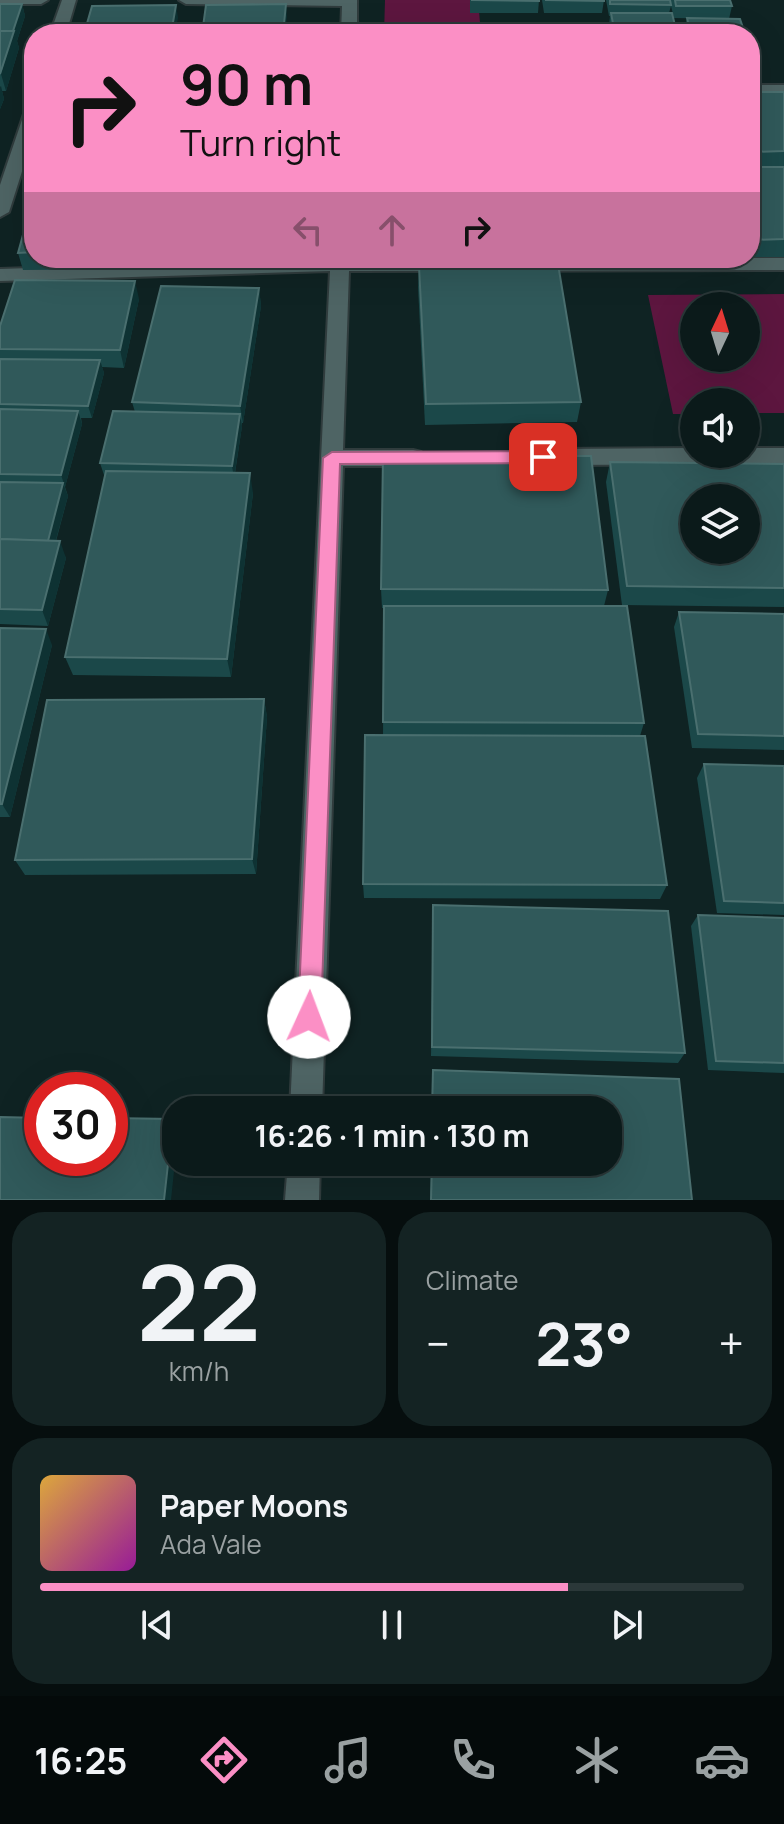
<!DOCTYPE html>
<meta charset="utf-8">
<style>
body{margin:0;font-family:Manrope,sans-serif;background:#142323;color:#f1f3f6;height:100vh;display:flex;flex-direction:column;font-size:30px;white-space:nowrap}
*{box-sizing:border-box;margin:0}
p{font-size:26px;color:#9aa1a2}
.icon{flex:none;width:44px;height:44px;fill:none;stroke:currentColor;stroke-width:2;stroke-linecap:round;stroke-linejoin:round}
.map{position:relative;height:1200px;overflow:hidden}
.panel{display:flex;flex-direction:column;gap:12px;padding:12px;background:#060e0e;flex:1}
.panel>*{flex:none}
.banner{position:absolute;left:24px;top:24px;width:736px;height:244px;border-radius:32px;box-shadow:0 8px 32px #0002,0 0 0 2px #2b3839;background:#fb8fc5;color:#111;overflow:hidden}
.needle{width:52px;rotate:4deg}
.controls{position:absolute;left:680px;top:292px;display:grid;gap:16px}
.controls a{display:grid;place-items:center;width:80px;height:80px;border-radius:50%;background:#0b1a1a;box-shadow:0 8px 32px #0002,0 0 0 2px #2b3839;font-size:40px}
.speed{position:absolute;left:24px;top:1072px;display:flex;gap:16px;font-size:40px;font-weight:700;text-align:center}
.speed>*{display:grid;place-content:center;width:104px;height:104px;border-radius:50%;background:#0b1a1a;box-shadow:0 8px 32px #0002,0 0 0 2px #2b3839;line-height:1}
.speed .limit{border:12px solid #d22;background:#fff;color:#111}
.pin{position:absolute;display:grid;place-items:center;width:68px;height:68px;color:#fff;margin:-34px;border-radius:16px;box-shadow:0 4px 12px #0006}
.me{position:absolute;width:88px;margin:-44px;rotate:2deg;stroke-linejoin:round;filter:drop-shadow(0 0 6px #0008)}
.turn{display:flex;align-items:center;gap:28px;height:168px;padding:0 24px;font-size:36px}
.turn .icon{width:104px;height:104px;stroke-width:2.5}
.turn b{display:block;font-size:56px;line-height:68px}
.lanes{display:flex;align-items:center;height:76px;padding:0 24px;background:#0003;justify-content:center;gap:40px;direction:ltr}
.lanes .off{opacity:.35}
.big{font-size:60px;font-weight:700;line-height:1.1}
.panel .widget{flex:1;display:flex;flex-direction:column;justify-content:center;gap:12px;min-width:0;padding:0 28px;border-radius:32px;background:#142323}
.panel .dial{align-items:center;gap:0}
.dial b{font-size:104px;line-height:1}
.song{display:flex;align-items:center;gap:24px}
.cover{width:96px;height:96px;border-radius:12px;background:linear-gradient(135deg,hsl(40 70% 55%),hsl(300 70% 35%))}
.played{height:8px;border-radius:4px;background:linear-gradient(90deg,#fb8fc5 75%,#2b3839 75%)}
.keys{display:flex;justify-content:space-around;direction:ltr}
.heat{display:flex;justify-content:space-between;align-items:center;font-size:44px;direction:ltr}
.panel .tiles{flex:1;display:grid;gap:12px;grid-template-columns:1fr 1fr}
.widget:last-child{grid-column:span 2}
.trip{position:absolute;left:162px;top:1096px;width:460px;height:80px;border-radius:32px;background:#0b1a1a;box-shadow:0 8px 32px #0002,0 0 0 2px #2b3839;font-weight:700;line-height:80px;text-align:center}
.tabs{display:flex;height:128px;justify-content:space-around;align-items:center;background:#040a0a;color:#9aa1a2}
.tabs .icon{width:56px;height:56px}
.tabs .selected{color:#fb8fc5}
.tabs b{font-size:36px;color:#f1f3f6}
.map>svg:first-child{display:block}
.green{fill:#5d163f;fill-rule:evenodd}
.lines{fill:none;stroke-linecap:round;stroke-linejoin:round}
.minor-casing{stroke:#303c3d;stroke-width:4}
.minor{fill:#4e6464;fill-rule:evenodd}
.wall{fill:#1b4849}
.shaded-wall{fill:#0e3233}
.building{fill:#30595a;stroke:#4a6f6f;stroke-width:2;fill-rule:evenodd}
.route{fill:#fb8fc5;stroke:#a35d80;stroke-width:2}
</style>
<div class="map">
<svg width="784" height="1200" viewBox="0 0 784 1200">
<rect width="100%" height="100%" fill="#0f2323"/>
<!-- green -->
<g class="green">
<polygon points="385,0 478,0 481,34 384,34"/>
<path d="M784,294V413H746V402H694V414H673L648,295ZM694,306H746V358H694Z"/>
</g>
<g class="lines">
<defs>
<g id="minor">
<polygon points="0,0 48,0 41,4 0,4"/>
<polygon points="62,0 76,0 66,34 50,34"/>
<polygon points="179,0 357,0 357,34 341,34 342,6 186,4"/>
<rect x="750" y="85" width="34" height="10"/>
<polygon points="34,103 34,134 9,212 0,217 0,185 26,108"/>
<polygon points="331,258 784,258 784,270 349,271 343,450 413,450 421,452 424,458 421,464 413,466 343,466 322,1110 290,1110 330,271 0,281 0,269"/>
<polygon points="694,448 694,454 746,454 746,448 784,448 784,464 558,465 550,463 547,457 550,451 558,449"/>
<polygon points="288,1162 320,1162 319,1200 285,1200"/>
</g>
</defs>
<!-- minor casing -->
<use href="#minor" class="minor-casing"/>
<!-- minor -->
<use href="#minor" class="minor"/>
</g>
<!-- wall -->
<g class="wall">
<polygon points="470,0 539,0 538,13 470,13"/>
<polygon points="542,0 604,0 602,13 544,13"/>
<polygon points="606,0 730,0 732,6 729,19 674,18 671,6 669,13 677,34 611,34 609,25 610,16 609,16"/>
<polygon points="0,4 22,4 25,16 17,41 19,48 6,91 2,91 4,99 0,109"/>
<polygon points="687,18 745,34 685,34 684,31"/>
<polygon points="750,49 756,67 752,79 750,79"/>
<rect x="750" y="92" width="34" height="165"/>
<polygon points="34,195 34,258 142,258 140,269 23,270 18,253"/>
<polygon points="419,266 581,402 577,422 425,425 418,287"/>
<polygon points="259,288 261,306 243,423 242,423 242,426 235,473 253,493 231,677 73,675 65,657 105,475 104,475 100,463 135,412 132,402"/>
<polygon points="139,299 124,368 102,367 104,373 92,418 81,418 82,424 65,487 68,496 56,541 66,558 48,626 0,624 0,326"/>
<polygon points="610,462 784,464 784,607 622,605 606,482"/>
<polygon points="381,589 608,590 604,606 644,723 640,736 667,885 660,899 364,898 363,884 383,735 384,608 382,608"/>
<polygon points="679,612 784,614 784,750 692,748 674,627"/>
<polygon points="0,628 52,645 10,817 0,817"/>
<polygon points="264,699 267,717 256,874 25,875 15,860"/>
<polygon points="704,764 784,766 784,915 717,913 697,778"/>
<polygon points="433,905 685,1053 678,1063 431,1056"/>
<polygon points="698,915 784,918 784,1073 708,1070 691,926"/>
<polygon points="433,1070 679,1079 692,1200 430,1200 431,1162 608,1162 608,1110 432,1110"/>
</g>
<!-- shaded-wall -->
<g class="shaded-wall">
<polygon points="22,4 25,16 17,41 19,48 6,91 1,74"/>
<polygon points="286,4 287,17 285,34 283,34"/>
<polygon points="176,5 178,18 175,34 171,34"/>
<polygon points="1,86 4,99 0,109 0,87"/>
<polygon points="138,258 142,258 140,269"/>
<polygon points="135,281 139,299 124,368 120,350"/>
<polygon points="259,288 261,306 243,423 240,406"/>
<polygon points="100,360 104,373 92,418 88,406"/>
<polygon points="78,411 82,424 65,487 61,475"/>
<polygon points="240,414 242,426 234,478 232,466"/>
<polygon points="250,473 253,493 231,677 227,659"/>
<polygon points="63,483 68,496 52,554 47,542"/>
<polygon points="60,541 66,558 48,626 42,610"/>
<polygon points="46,629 52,645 10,817 2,804"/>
<polygon points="264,699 267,717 256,874 252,859"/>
<polygon points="173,1119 176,1123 176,1152 171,1200 164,1200"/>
</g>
<!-- building -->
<g class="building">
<polygon points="471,0 539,0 539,1"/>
<polygon points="545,0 604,0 604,1"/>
<polygon points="610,0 670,0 671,5 610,4"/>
<polygon points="675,0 730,0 732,6 676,6"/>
<polygon points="0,4 22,4 13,31 0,31"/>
<polygon points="286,4 283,34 202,34 206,5"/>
<polygon points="176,5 171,34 84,34 92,6"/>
<polygon points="611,13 672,13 677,34 615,34"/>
<polygon points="687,18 740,19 745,34 691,34"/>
<polygon points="491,23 549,24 551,34 492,34"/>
<polygon points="553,24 608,25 610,34 554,34"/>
<polygon points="0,31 14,31 0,74"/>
<polygon points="750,49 756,67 750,67"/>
<polygon points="750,92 784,92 784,151 750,152"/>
<polygon points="750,167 784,167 784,239 750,240"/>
<polygon points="34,195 34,252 18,253"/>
<polygon points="558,264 581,402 426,404 419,266"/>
<polygon points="15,280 135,281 120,350 0,349 0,326"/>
<polygon points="161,286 259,288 240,406 132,402"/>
<polygon points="0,359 100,360 88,406 0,404"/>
<polygon points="0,409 78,411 61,475 0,474"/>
<polygon points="113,411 240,414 232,466 100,463"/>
<polygon points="383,456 591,456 608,590 381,589"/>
<path d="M610,462L784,464V588L627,586ZM694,498H746V550H694Z"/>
<polygon points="106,471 250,473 227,659 65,657"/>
<polygon points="0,482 63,483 48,541 0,539"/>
<polygon points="0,539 60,541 42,610 0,609"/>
<polygon points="384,606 627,606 644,723 383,722"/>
<polygon points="679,612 784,614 784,736 698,734"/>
<polygon points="0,628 46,629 2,804 0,804"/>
<polygon points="264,699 252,859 15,860 47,700"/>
<polygon points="365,735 645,736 667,885 363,884"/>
<polygon points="704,764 784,766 784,903 724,901"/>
<polygon points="433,905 668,911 685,1053 432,1047"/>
<polygon points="698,915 784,918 784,1063 716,1061"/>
<polygon points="433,1070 679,1079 692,1200 431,1200 432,1162 608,1162 608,1110 432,1110"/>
<polygon points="0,1117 42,1118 42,1158 110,1158 110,1118 173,1119 164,1200 0,1200"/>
</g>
<!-- route -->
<polygon class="route" points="543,451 551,457 543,463 340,464 321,1017 318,1025 309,1028 301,1025 298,1017 323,458 332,452"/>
</svg>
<div class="controls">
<a><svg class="needle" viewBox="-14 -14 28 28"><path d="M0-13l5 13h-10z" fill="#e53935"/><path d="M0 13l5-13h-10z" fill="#9aa1a2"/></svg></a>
<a><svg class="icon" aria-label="sound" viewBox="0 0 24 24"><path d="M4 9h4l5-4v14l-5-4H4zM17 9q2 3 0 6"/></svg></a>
<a><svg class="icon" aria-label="layers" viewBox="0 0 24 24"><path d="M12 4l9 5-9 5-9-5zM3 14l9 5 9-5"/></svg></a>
</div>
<div class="speed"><div class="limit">30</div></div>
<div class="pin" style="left:543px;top:457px;background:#d93025"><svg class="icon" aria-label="arrive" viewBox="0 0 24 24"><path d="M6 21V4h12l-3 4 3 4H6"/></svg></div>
<svg class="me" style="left:309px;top:1017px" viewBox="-20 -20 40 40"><circle r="19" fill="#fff"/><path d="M0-13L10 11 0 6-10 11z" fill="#fb8fc5"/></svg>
<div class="trip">16:26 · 1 min · 130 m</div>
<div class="banner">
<div class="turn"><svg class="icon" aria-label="right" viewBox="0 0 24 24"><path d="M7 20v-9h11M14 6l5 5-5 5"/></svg><div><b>90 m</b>Turn right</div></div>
<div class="lanes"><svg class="icon off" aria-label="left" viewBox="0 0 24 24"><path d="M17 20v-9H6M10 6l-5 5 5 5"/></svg><svg class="icon off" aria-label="ahead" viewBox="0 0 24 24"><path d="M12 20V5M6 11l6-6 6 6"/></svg><svg class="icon" aria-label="right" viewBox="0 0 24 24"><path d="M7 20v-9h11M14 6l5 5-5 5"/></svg></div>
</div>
</div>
<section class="panel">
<div class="tiles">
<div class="widget dial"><b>22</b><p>km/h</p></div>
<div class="widget"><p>Climate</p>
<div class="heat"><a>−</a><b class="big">23°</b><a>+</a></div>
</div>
<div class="widget">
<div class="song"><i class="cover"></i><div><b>Paper Moons</b><p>Ada Vale</p></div></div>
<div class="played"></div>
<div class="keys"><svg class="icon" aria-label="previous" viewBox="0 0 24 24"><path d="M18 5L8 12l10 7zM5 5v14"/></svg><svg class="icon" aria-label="pause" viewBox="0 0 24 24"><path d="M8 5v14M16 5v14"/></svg><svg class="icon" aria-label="next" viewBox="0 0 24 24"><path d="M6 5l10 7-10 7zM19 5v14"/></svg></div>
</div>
</div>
</section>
<nav class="tabs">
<b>16:25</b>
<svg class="icon selected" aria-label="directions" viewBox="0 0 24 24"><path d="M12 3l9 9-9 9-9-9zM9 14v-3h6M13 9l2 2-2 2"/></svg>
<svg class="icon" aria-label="music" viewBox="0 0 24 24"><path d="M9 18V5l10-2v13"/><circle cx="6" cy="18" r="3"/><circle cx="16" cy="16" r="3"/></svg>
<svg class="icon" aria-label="phone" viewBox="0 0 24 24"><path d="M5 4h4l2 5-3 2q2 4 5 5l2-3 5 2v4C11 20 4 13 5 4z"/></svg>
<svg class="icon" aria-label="climate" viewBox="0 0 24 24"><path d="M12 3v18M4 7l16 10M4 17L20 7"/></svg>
<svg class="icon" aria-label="car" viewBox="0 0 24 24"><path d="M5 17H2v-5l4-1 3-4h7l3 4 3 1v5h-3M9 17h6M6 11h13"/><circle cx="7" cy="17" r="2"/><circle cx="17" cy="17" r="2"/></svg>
</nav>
